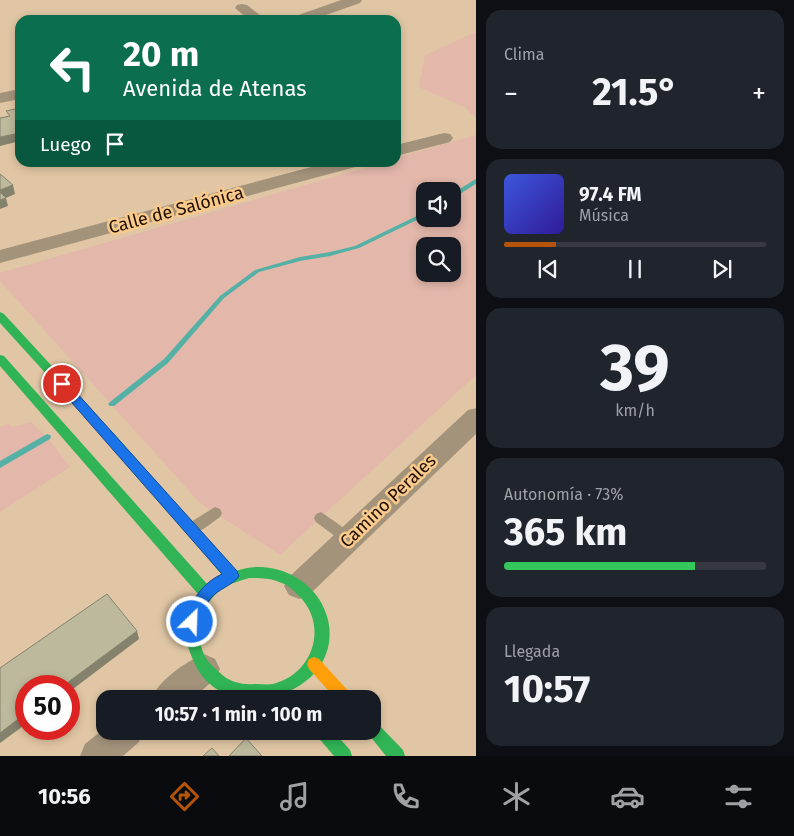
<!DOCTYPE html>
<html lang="es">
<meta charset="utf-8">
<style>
body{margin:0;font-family:"Fira Sans",sans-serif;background:#20242c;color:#f1f3f6;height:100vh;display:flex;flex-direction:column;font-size:19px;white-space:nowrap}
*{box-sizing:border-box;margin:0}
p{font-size:16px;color:#9ea1a6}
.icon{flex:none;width:28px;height:28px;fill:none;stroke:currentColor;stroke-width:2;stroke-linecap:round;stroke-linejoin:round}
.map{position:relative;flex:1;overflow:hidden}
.drawer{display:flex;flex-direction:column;gap:10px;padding:10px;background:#0d0f14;width:318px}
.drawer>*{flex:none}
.guide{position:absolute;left:15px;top:15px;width:386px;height:152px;border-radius:15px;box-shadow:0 2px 8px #0003;background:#0b6e4f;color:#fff;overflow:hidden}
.fabs{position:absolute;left:416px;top:182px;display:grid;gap:10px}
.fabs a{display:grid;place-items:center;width:45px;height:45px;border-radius:10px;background:#171b24;box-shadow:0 2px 8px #0003;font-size:25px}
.speed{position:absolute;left:15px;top:675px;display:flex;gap:10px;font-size:25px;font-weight:700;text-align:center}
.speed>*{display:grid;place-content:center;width:65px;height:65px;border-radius:50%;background:#171b24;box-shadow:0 2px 8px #0003;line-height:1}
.speed .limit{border:8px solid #d22;background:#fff;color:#111}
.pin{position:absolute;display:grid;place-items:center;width:42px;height:42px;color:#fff;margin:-21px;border:2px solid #fff;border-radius:50%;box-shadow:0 1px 5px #0007}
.me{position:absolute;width:55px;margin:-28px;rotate:24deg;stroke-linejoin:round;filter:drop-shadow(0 0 4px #0008)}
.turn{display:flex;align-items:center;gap:18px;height:105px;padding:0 25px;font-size:22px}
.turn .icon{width:65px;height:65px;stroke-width:2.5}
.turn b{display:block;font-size:35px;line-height:42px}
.then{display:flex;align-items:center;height:48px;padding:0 25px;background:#0003;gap:10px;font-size:19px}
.big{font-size:38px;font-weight:700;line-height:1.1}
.drawer .card{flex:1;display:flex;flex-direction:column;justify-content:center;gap:8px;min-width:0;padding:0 18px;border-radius:15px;background:#20242c}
.drawer .dial{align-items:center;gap:0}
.dial b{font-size:65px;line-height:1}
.song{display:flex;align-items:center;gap:15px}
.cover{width:60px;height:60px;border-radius:8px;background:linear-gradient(135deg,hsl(230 70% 55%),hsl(250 70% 35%))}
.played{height:5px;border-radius:2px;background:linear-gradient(90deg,#b45309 20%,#363941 20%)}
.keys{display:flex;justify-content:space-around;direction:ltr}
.heat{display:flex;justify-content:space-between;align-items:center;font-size:28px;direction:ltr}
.charge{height:8px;border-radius:4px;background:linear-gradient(90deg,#34c759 73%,#363941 0)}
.trip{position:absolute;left:96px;top:690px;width:285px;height:50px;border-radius:15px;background:#171b24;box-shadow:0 2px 8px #0003;font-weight:700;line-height:50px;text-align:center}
.tab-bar{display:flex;height:80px;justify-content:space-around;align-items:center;background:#090b0e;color:#9ea1a6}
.tab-bar .icon{width:35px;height:35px}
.tab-bar .on{color:#b45309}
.tab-bar b{font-size:22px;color:#f1f3f6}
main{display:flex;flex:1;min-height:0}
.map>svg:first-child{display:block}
.green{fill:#e3b7aa;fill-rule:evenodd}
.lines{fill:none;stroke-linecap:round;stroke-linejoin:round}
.stream{fill:#55b1a6;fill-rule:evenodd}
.lane{fill:#a4937b;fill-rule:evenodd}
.street{fill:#a4937b;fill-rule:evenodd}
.fast{fill:#30b455;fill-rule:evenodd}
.slow{fill:#ff9f0a;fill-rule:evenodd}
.shaded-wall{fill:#84826d}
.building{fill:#bcb99c;stroke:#84826d}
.route{fill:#1a73e8;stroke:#114b97}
.labels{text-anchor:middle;stroke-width:5;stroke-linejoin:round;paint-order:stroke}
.street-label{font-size:18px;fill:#200f00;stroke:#f9ca8b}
</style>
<main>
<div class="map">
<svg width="477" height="756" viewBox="0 0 477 756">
<rect width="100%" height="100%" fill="#e0c6a4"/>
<!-- green -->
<g class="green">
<polygon points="476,32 476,118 464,107 419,87 425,55"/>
<path d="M476,135V375L280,555L200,503L0,281V273L382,163L396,162V158ZM425,191H452V219H425ZM425,246H452V274H425Z"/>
<polygon points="31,422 47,437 70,467 0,512 0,427 7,424 13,427"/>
</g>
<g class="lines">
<!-- stream -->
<g class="stream">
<polygon points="477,178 477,183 452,199 452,194"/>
<polygon points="425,212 425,216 359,248 330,256 300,261 259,272 224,298 168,363 114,406 110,406 108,404 110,402 164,359 220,296 255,270 300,257 330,252 355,246"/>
<polygon points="47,434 50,435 51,437 50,439 0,468 0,461"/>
</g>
<!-- lane -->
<g class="lane">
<path d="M215,507L220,509L222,513L220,517C211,523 197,537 186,533L184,529L186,525Z"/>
<polygon points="321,512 354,535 356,539 354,543 349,545 344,543 316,522 314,518 316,514"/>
</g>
<!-- street -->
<g class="street">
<polygon points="341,0 362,0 360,3 312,20 291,20 293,17"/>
<polygon points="242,4 247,5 266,20 249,20 235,8 237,5"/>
<polygon points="20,89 20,99 0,103 0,93"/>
<polygon points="444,133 450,134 453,138 450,142 396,156 396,145"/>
<polygon points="330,162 362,162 359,166 0,263 0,250"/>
<polygon points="477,408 477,433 309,595 299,599 289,595 284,586 289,577 468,410"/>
<path d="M204,654L215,659L220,669L215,679L192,699H151C159,680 185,662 204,654Z"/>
<polygon points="105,728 105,731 143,731 139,742 123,756 80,756 85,744"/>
</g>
<!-- fast -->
<g class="fast">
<path d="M0,312L4,314L116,436L236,571C273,557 319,580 328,620C345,696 223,731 194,662C190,653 187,646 186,637C186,622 189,606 198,594L0,366V355L4,356L208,585L215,579L223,576L108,442L0,323ZM249,578C259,578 270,578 279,582C287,584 292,589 298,595C329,624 314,674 273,684C268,685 262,684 257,684C243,685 230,683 219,672C216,669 211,665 208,661C191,637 201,603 224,587C231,583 241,581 249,578Z"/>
<polygon points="372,721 377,723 403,750 405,756 386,756 366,731 372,731"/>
<polygon points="314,731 333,731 350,750 352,756 334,756 317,736"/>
</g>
<!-- slow -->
<polygon class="slow" points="314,657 319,659 351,694 353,699 336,699 309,669 307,664 309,659"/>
</g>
<!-- shaded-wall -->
<g class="shaded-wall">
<polygon points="401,102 400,111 396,112 396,104"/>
<polygon points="20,133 20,141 0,146 0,137"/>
<polygon points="13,185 15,194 1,200 0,190"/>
<polygon points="6,198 8,206 0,209 0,200"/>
<polygon points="137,631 139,639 69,692 69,686 63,686"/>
<polygon points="26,713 26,724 0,743 0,733"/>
</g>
<!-- building -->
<g class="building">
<polygon points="396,99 401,102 396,104"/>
<polygon points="20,108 20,133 0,137 0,118 10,116 6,111"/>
<polygon points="0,174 13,185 0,190"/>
<polygon points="0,192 6,198 0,200"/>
<polygon points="107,594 137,631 63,686 26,686 26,713 0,733 0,668"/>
<polygon points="246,738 262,756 229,756"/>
<polygon points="212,748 219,756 203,756"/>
</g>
<!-- route -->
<path class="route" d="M62,380L66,381L237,571L239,576C235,584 218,589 211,598C204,606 202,616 197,626L192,628L187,626L185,622C192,600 201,584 222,574L58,387L56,384L58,381Z"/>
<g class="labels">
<!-- street labels -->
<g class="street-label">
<text transform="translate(176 210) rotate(-15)" y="6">Calle de Salónica</text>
<text transform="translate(388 501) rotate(-44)" y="6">Camino Perales</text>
</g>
</g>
</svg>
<div class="fabs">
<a><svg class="icon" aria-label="sound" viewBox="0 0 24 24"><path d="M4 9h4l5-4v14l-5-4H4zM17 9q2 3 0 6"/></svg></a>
<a><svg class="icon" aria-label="search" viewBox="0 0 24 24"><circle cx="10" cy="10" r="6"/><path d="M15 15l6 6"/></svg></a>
</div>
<div class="speed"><div class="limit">50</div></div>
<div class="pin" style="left:62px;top:384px;background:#d93025"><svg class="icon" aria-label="arrive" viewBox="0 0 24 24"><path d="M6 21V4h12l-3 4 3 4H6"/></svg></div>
<svg class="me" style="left:192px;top:622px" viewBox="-20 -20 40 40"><circle r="17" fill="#1a73e8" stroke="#fff" stroke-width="3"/><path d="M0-11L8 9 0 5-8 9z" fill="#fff"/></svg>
<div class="trip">10:57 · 1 min · 100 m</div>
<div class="guide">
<div class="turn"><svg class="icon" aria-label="left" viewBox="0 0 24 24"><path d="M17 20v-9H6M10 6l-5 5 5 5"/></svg><div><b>20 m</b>Avenida de Atenas</div></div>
<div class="then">Luego<svg class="icon" aria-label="arrive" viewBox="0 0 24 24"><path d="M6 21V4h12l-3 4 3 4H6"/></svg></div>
</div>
</div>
<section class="drawer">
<div class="card"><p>Clima</p>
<div class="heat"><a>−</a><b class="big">21.5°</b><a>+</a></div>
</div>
<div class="card">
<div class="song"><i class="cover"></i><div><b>97.4 FM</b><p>Música</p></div></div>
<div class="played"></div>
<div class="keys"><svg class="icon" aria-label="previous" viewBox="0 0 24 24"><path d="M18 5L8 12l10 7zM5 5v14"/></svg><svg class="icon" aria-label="pause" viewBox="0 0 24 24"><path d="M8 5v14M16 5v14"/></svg><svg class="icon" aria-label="next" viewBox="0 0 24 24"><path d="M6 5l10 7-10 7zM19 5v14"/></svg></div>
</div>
<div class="card dial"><b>39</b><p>km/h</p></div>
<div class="card"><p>Autonomía · 73%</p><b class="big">365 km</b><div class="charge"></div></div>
<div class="card"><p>Llegada</p><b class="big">10:57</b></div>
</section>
</main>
<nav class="tab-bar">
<b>10:56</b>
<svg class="icon on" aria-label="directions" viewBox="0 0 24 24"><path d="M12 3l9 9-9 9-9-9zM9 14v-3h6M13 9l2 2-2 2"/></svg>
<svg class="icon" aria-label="music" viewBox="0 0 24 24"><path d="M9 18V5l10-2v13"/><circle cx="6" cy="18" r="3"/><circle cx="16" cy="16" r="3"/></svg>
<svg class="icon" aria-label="phone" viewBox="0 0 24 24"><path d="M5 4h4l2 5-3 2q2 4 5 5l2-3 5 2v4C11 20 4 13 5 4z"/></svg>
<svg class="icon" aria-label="climate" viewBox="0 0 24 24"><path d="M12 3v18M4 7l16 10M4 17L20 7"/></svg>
<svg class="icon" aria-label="car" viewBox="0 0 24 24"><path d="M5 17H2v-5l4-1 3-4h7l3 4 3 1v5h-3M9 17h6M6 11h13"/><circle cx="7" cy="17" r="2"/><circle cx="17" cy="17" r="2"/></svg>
<svg class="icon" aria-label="filters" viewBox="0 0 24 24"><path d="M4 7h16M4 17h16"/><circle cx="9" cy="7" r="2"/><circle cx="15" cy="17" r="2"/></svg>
</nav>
